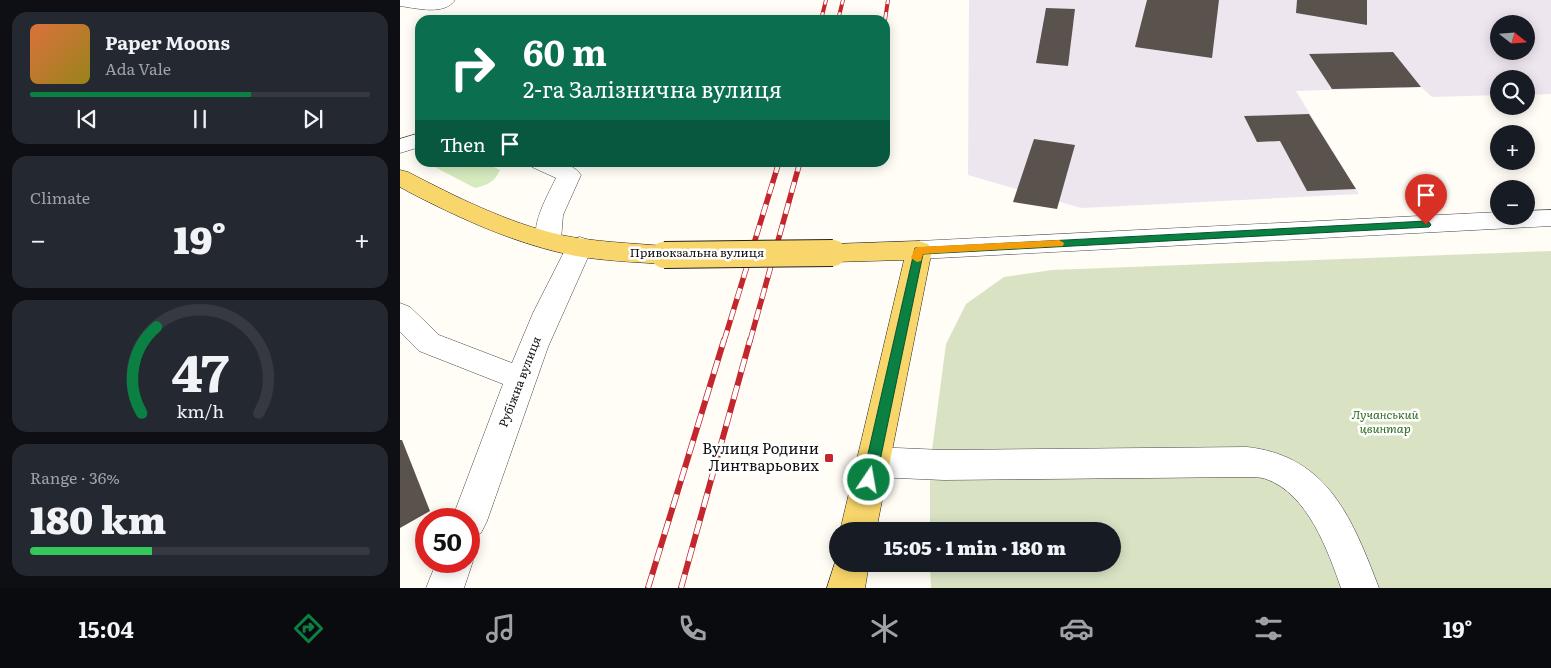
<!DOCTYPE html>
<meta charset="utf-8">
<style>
body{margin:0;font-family:Literata,serif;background:#242831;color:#f1f3f6;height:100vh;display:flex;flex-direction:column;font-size:19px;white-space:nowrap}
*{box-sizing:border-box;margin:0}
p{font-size:16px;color:#9ea1a6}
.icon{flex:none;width:28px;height:28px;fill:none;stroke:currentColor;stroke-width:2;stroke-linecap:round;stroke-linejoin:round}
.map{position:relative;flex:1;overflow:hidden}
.details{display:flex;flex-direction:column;gap:12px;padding:12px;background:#0d0f14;width:400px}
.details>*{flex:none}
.top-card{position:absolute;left:15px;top:15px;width:475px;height:152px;border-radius:15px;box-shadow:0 2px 12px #0003;background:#0b6e4f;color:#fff;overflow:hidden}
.needle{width:32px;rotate:107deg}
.buttons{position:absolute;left:1090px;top:15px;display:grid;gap:10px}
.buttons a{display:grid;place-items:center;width:45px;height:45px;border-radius:50%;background:#171b24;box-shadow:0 2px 12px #0003;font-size:25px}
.speed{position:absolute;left:15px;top:508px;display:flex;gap:10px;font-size:25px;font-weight:700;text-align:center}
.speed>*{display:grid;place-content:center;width:65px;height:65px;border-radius:50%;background:#171b24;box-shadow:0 2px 12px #0003;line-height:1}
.speed .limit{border:8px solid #d22;background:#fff;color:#111}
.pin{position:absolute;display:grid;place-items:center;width:42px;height:42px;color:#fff;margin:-51px -21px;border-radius:50% 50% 50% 0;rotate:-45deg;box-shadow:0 0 5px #0007}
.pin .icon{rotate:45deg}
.me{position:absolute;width:55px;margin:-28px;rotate:12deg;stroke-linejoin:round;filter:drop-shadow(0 0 4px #0008)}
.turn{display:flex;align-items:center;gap:18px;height:105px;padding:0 25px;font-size:22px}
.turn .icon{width:65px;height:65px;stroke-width:2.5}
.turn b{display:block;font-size:35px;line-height:42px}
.then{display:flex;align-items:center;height:48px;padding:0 25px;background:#0003;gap:10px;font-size:19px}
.big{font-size:38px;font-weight:800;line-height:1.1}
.details .widget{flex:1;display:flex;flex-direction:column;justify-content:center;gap:8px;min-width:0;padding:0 18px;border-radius:15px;background:#242831}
.details .dial{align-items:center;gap:0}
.dial svg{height:130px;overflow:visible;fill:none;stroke:#363941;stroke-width:7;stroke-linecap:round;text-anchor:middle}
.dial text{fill:#f1f3f6;stroke:none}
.song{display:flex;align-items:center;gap:15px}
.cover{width:60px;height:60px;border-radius:8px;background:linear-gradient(135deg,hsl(20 70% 55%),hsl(50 70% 35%))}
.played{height:5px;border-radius:2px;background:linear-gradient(90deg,#0b8043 65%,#363941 65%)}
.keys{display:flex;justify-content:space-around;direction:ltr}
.heat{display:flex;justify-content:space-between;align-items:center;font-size:28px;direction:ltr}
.charge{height:8px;border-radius:4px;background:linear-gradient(90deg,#34c759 36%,#363941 0)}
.trip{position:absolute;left:429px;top:522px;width:292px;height:50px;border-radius:25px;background:#171b24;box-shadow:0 2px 12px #0003;font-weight:800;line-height:50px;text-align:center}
.tabs{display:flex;height:80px;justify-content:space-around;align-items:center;background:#090b0e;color:#9ea1a6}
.tabs .icon{width:35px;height:35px}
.tabs .active{color:#0b8043}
.tabs b{font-size:22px;color:#f1f3f6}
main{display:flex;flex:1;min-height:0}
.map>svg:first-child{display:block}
.industrial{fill:#eee6ef;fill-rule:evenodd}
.green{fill:#d5ebbd}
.cemetery{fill:#d9e3c4}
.building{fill:#5a524d}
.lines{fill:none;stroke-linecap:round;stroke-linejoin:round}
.minor-casing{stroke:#444;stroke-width:1}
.major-casing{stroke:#222;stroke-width:1}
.minor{fill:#fff;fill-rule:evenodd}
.major{fill:#f9d66b;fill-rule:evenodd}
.rail-far2-casing{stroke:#c4262e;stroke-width:4}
.rail-far1-casing{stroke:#c4262e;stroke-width:5.5}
.rail-casing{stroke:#c4262e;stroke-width:6}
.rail-far2{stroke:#fff;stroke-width:2.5;stroke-dasharray:8;stroke-linecap:butt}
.rail-far1{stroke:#fff;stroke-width:4;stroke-dasharray:11;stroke-linecap:butt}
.rail{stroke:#fff;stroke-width:4.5;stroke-dasharray:14;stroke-linecap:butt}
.major-bridge-casing{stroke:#222;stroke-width:28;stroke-linecap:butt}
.major-bridge{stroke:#f9d66b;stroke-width:26}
.route{fill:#0b8043;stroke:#07532c}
.slow{fill:#f59e0b}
.poi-dot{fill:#c4262e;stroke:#fff;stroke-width:2}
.labels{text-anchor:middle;stroke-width:5;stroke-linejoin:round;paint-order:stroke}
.street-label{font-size:12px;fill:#111;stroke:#fff}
.park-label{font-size:12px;font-style:italic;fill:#2f6b1f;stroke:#fff}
.near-poi-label{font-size:15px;fill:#111;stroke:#fff;text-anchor:end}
</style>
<main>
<section class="details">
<div class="widget">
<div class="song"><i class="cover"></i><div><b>Paper Moons</b><p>Ada Vale</p></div></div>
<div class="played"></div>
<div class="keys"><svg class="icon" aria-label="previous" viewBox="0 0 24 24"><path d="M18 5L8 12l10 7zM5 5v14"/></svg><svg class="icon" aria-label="pause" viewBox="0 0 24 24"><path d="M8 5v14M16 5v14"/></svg><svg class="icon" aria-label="next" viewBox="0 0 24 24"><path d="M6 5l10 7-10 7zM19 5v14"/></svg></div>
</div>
<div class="widget"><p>Climate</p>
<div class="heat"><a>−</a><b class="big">19°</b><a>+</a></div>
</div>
<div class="widget dial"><svg viewBox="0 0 100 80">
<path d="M14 69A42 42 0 1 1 86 69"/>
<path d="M14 69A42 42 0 0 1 23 16" stroke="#0b8043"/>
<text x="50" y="56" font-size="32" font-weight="700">47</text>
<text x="50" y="72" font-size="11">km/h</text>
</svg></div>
<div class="widget"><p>Range · 36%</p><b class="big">180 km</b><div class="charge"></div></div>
</section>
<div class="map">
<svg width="1151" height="588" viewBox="0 0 1151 588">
<rect width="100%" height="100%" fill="#fffdf5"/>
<!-- industrial -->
<path class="industrial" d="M569,0H1151V94L1126,95V79H1099V95L1032,97L1021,87L1002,88L998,83L951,84L954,89L896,91L959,194L681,208L568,175ZM1099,24H1126V51H1099Z"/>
<!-- green -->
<path class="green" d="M27,163H86L100,170C95,182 87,185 75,188Z"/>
<!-- cemetery -->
<polygon class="cemetery" points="1151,251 1151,588 531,588 530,564 712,564 712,531 530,531 530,465 546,344 566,304 604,277 652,270"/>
<!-- building -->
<g class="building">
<polygon points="747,0 819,0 812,58 735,47"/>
<polygon points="897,0 967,0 967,25 896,13"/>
<polygon points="646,8 675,9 668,66 636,63"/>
<polygon points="993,52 1021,87 932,89 909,54"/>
<polygon points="909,114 956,189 907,191 880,141 857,142 844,116"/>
<polygon points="634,139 675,145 657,209 613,202"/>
<polygon points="0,440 2,440 30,511 0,528"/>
</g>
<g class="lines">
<defs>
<g id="minor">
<path d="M0,0H55C44,16 16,8 0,6Z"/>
<polygon points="20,133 20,147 0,153 0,139"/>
<path d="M129,162C146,162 170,159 181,175L163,215L161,240L157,246L148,249L139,246C128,228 148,195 156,178L132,167Z"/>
<polygon points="1151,210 1151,226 519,259 510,256 506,250 510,244 519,241 1099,212 1099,216 1126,216 1126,211"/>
<polygon points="180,237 189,240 193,246 148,347 87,521 81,533 69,538 69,519 52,519 103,384 19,351 0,332 0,303 10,307 39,335 112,363 133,313 167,246 171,240"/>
<path d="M473,447L544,450L847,447C929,456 953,521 979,588H941C928,551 908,494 866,479C860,477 853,477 847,477L544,480L473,477L461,472L456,462L461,452Z"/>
<polygon points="69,550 73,561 64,588 26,588 37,561 69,561"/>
</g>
<g id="major">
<path d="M0,170L8,172C56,197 108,223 161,235C195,242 230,243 264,246L273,249L277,255L273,261L264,264C235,262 205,261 176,256C118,245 61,219 9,192L0,187Z"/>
<polygon points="519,241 528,244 532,250 476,531 440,531 504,260 433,262 424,259 420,253 424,247 433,244"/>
<polygon points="438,553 438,564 469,564 465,588 427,588"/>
</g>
</defs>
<!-- minor casing -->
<use href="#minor" class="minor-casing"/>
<!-- major casing -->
<use href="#major" class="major-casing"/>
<!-- minor -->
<use href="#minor" class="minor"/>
<!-- major -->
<use href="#major" class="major"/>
<defs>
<g id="rail-far2">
<polyline points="421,20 426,0"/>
<polyline points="438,20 443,0"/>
<polyline points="485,20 488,0"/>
</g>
<g id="rail-far1">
<polyline points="324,341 379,162"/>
<polyline points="350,341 400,162"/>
</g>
<g id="rail">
<polyline points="248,588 324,340"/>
<polyline points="281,588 350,340"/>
</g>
</defs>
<!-- rail-far2 casing -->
<use href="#rail-far2" class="rail-far2-casing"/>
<!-- rail-far1 casing -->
<use href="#rail-far1" class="rail-far1-casing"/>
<!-- rail casing -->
<use href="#rail" class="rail-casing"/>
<!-- rail-far2 -->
<use href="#rail-far2" class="rail-far2"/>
<!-- rail-far1 -->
<use href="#rail-far1" class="rail-far1"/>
<!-- rail -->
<use href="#rail" class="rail"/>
<defs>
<polyline id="major-bridge" points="264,255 433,253"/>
</defs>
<!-- major-bridge casing -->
<use href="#major-bridge" class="major-bridge-casing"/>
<!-- major-bridge -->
<use href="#major-bridge" class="major-bridge"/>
</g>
<!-- route -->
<polygon class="route" points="1026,221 1029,222 1031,225 1029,227 523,254 476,480 474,484 469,486 464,484 462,480 515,248"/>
<!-- slow -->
<polygon class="slow" points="659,240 664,243 663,246 523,254 521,261 517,262 511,258 515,248 518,247"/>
<!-- markers -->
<rect class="poi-dot" x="424" y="453" width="10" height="10" rx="2.5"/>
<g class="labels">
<!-- street labels -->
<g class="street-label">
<text x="297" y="257">Привокзальна вулиця</text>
<text transform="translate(120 382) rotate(-69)" y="4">Рубіжна вулиця</text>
</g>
<!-- park labels -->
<g class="park-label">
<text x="985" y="419">Лучанський<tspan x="985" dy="14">цвинтар</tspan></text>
</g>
<!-- near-poi labels -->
<g class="near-poi-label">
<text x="419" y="454">Вулиця Родини<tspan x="419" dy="17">Линтварьових</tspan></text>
</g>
</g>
</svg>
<div class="buttons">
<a><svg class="needle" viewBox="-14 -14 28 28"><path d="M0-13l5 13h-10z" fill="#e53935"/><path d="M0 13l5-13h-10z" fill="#9ea1a6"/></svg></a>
<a><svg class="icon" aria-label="search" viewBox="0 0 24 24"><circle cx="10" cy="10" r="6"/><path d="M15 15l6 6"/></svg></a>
<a>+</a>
<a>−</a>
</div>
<div class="speed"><div class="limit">50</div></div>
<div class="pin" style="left:1026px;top:225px;background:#d93025"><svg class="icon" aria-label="arrive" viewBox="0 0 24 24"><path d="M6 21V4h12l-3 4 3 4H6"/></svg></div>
<svg class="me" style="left:469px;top:480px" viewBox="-20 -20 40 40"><circle r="17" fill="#0b8043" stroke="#fff" stroke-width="3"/><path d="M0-11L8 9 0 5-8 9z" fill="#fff"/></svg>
<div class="trip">15:05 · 1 min · 180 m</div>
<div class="top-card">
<div class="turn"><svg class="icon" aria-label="right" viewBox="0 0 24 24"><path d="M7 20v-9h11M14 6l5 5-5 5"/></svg><div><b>60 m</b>2-га Залізнична вулиця</div></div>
<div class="then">Then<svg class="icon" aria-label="arrive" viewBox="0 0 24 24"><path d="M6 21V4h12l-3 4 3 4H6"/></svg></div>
</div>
</div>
</main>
<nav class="tabs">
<b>15:04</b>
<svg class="icon active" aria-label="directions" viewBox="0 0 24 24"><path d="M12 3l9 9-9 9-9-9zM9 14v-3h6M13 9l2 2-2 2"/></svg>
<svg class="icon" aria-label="music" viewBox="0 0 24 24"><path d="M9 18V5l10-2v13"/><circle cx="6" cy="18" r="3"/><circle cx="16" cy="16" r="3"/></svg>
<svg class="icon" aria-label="phone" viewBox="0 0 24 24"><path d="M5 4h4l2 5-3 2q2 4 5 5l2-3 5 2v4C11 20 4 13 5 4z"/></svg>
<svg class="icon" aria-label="climate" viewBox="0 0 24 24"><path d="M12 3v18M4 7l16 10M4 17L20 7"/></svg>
<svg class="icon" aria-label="car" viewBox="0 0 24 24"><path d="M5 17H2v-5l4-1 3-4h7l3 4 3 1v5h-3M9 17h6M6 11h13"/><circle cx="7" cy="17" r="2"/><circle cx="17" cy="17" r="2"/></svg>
<svg class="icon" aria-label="filters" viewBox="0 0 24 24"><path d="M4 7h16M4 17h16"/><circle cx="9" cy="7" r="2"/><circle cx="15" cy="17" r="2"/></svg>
<b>19°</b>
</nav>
